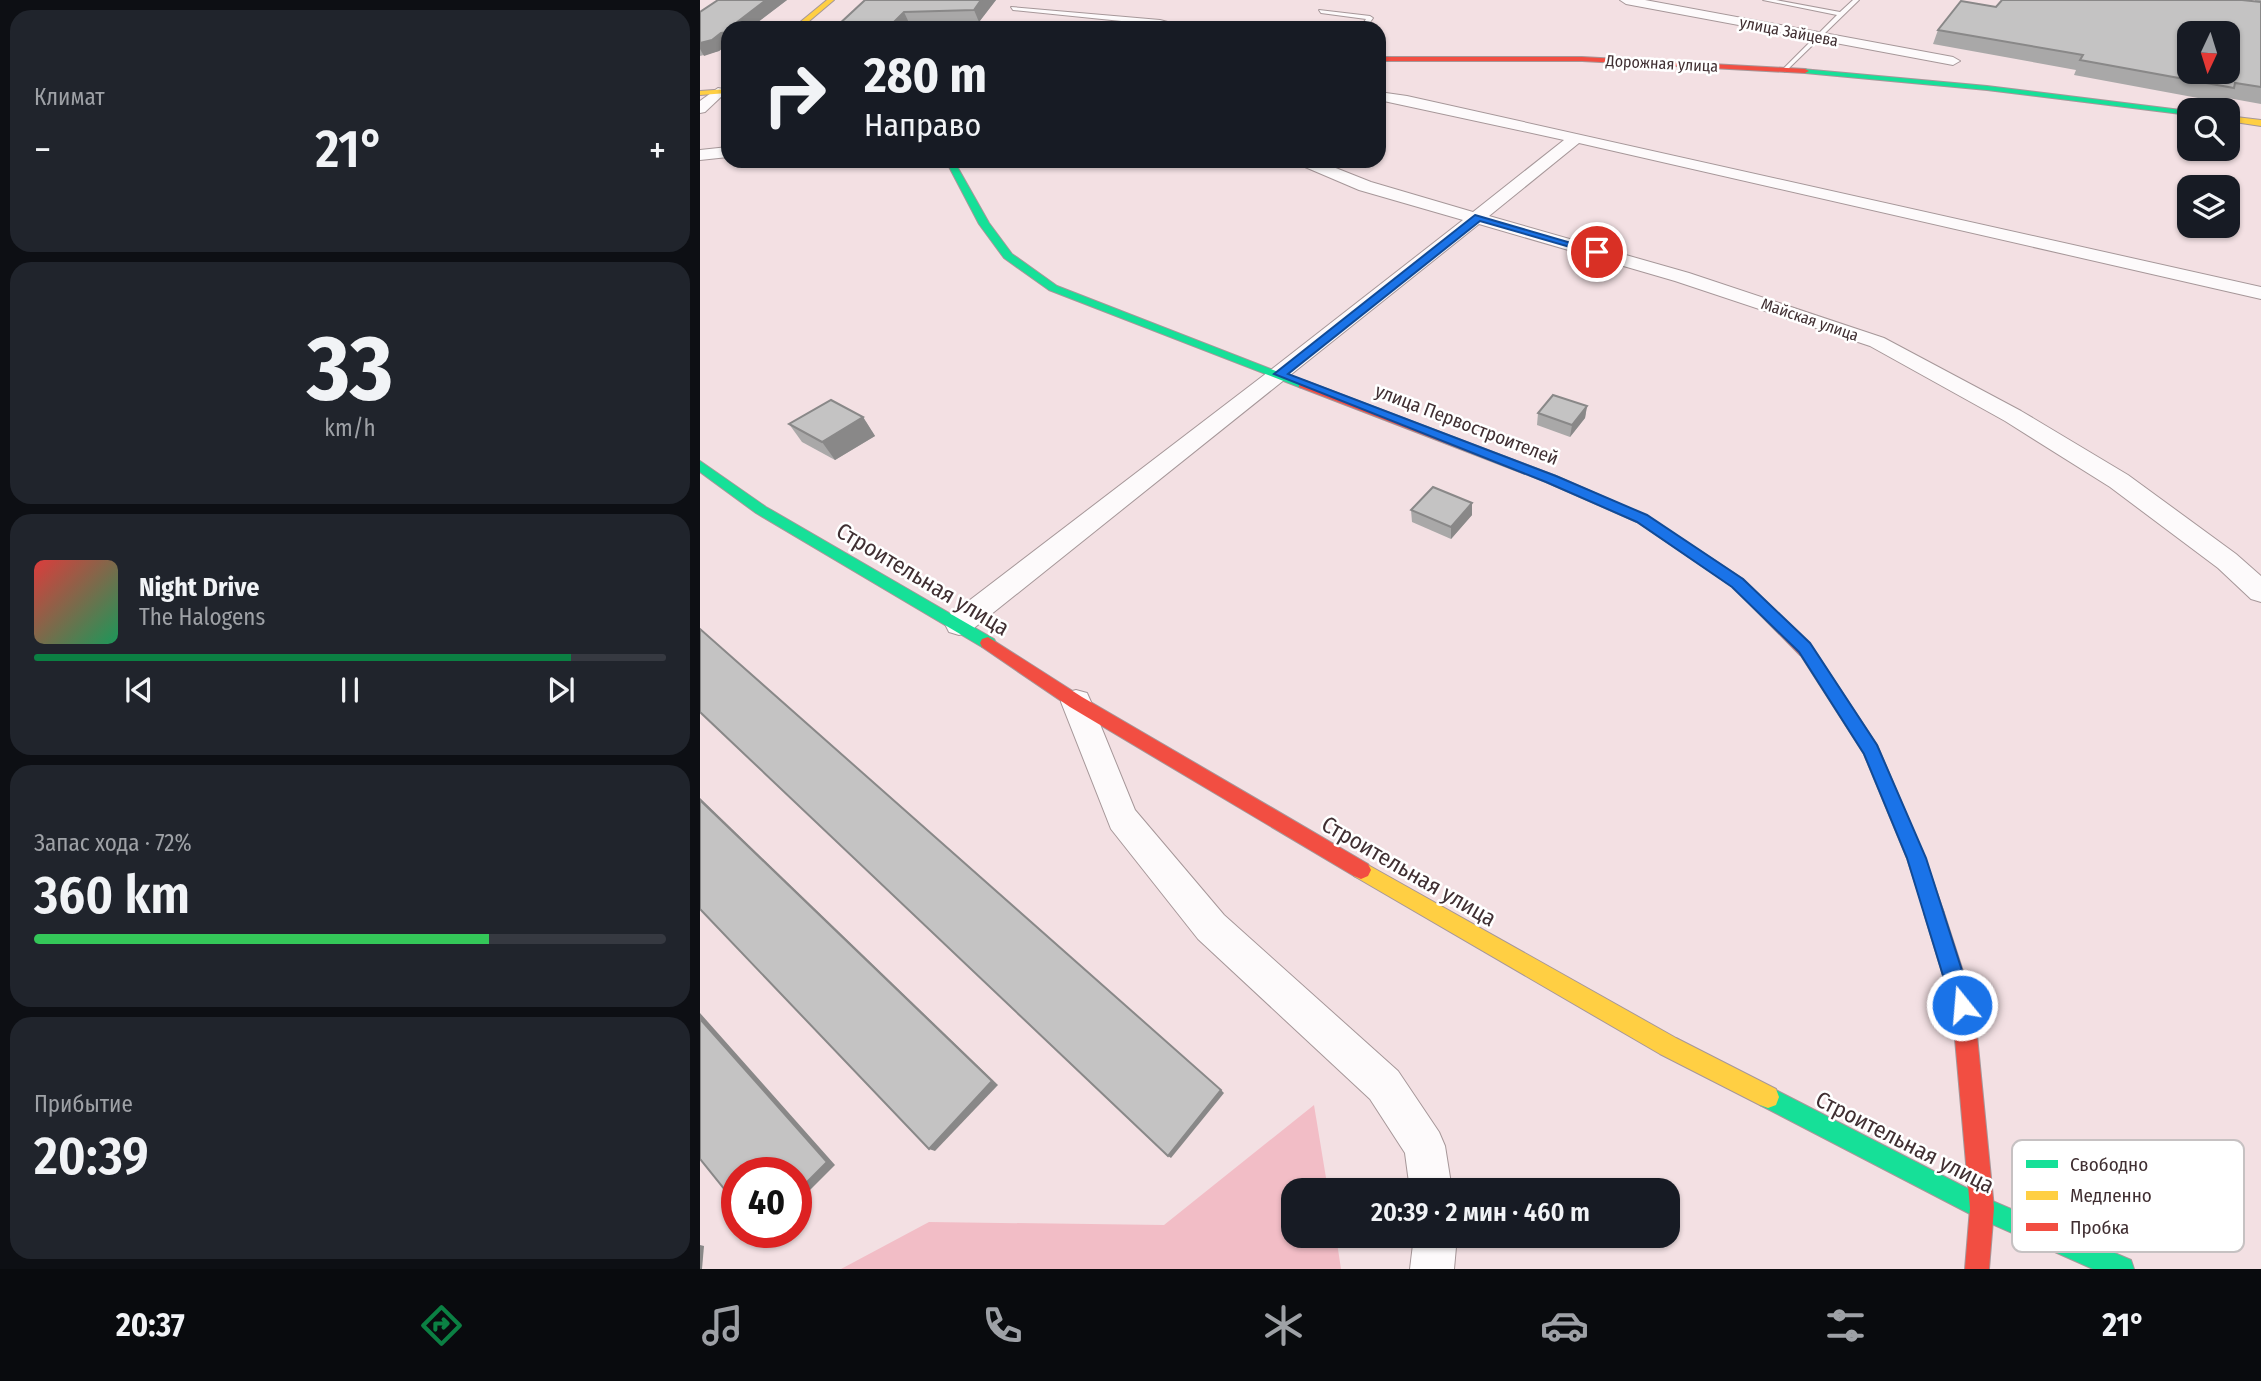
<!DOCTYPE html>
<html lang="ru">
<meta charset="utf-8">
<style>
body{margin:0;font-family:"Fira Sans Condensed",sans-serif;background:#20242c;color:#f1f3f6;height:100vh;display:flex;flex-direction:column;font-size:26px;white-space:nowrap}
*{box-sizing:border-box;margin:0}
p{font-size:23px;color:#9ea1a6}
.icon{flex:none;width:38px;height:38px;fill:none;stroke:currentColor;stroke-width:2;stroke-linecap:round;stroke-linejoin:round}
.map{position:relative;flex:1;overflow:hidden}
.details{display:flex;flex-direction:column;gap:10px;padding:10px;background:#0d0f14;width:700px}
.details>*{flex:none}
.top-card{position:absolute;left:21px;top:21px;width:665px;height:147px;border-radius:21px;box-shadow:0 2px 5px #0004;background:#171b24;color:#f1f3f6;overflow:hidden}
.needle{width:46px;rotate:184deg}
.controls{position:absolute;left:1477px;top:21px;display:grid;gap:14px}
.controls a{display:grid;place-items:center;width:63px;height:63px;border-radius:14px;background:#171b24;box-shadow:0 2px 5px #0004;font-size:35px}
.speed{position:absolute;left:21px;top:1157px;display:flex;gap:14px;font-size:35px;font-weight:700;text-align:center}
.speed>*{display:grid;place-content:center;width:91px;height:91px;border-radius:50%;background:#171b24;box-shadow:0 2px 5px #0004;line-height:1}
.speed .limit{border:10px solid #d22;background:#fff;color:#111}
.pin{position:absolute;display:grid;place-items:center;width:60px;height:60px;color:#fff;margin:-30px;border:4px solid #fff;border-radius:50%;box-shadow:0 2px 7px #0007}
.me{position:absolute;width:77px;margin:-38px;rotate:343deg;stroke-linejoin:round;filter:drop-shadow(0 0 5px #0008)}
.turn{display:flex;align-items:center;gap:24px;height:147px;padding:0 28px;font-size:32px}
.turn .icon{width:91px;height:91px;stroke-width:2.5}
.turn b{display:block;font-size:49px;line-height:60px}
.big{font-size:52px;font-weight:600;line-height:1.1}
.details .widget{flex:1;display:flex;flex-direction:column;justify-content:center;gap:10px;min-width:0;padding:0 24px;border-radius:21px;background:#20242c}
.details .dial{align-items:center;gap:0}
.dial b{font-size:91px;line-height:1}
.song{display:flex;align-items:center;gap:21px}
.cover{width:84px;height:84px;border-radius:10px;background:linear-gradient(135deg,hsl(0 70% 55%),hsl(150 70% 35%))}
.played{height:7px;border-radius:4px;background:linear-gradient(90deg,#0b8043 85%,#363941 85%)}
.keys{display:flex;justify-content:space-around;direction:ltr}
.heat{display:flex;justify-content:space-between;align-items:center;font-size:38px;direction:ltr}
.charge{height:10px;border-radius:5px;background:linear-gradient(90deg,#34c759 72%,#363941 0)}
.trip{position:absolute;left:581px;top:1178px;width:399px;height:70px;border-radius:21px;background:#171b24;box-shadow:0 2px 5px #0004;font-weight:600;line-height:70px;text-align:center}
.tab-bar{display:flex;height:112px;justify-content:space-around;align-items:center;background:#090b0e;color:#9ea1a6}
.tab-bar .icon{width:49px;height:49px}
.tab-bar .on{color:#0b8043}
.tab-bar b{font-size:32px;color:#f1f3f6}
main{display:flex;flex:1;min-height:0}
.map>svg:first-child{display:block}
.green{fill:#f2bdc6}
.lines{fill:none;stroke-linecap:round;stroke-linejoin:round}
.lane-casing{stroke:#a69799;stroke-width:2}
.street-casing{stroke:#a69799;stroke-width:2}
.fast-casing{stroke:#a69799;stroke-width:2}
.slow-casing{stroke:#a69799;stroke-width:2}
.jam-casing{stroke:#a69799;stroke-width:2}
.lane{fill:#fdfafb;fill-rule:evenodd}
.street{fill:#fdfafb;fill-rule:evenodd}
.fast{fill:#16e098;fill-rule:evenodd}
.slow{fill:#ffcf43;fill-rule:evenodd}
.jam{fill:#f24e42;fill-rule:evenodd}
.wall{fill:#a9a8a8}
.shaded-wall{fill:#898888}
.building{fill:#c4c3c3;stroke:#898888;stroke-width:2;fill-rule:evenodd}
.route{fill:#1a73e8;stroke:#114b97;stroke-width:2}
.labels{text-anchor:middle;stroke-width:5;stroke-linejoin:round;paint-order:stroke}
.far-street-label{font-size:16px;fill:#402f32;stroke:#fff}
.street-label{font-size:19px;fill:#402f32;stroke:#fff}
.near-street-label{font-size:23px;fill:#402f32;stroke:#fff}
.key{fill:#fff;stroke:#c6c1c2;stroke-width:2}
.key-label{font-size:19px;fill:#402f32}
</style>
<main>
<section class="details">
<div class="widget"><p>Климат</p>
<div class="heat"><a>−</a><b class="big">21°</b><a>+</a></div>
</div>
<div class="widget dial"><b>33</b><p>km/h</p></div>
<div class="widget">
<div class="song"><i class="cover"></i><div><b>Night Drive</b><p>The Halogens</p></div></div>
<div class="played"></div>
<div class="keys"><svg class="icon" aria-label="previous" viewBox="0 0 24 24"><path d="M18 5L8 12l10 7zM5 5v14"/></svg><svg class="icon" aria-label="pause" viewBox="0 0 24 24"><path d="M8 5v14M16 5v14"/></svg><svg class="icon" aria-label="next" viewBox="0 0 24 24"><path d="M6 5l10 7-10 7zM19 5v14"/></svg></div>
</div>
<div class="widget"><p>Запас хода · 72%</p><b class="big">360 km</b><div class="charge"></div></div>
<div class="widget"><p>Прибытие</p><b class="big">20:39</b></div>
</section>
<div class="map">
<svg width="1561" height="1269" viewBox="0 0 1561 1269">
<rect width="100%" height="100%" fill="#f3e0e3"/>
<!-- green -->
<polygon class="green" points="614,1105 628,1190 593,1190 593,1236 636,1236 641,1269 141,1269 229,1222 464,1225"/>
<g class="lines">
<defs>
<g id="lane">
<polygon points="1063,0 1076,0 1140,12 1153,0 1159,0 1085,72 1083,69 1137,15"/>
<polygon points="311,7 460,20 490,28 313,10"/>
<polygon points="619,10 670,16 673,18 666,28 660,28 666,19 621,13"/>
</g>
<g id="street">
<polygon points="920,0 945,0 1253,57 1260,61 1253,65 926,4"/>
<polygon points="18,88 23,89 23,95 5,112 0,113 0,101"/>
<polygon points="679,92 707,96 1561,287 1561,299 879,143 789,216 989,273 1184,338 1321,411 1428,475 1536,554 1561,576 1561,602 1551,599 1518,568 1410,487 1305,421 1170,346 975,281 779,224 269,632 259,635 249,632 245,624 249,616 572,369 763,220 659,190 598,164 596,161 618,161 671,182 773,212 864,140 679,100"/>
<polygon points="28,147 28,157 0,160 0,150"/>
<polygon points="376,690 387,693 391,702 435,810 524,915 698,1071 739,1132 745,1146 752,1190 710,1190 705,1153 670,1099 498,939 411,829 361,702 365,693"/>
<polygon points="714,1236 757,1236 754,1269 710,1269"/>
</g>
<g id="fast">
<polygon points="1102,69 1287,86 1489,111 1489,115 1287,90 1105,73"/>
<polygon points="246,161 254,161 289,223 312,254 357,286 609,384 603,388 599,387 349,290 304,258 279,224"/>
<polygon points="0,461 66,507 294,639 296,643 294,647 282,647 56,513 0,472"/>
<polygon points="1068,1086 1290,1200 1431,1260 1434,1269 1393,1269 1274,1216 1060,1105 1057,1097 1060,1089"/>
</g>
<g id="slow">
<polygon points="127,0 134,0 101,28 93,28"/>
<polygon points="28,89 28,93 0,95 0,91"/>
<polygon points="1528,116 1561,120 1561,126 1528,121"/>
<polygon points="1106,645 1112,647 1177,745 1225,858 1244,913 1241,920 1234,923 1227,920 1207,858 1164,754 1098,651 1100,647"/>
<polygon points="661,861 976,1038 1076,1089 1079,1097 1076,1105 1068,1108 1060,1105 960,1054 654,876 651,870 654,864"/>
</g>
<g id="jam">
<polygon points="679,57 882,57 1105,69 1109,71 1105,73 882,61 679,61"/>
<polygon points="603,380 856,476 947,516 1043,579 1112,647 1114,651 1112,655 1100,655 1033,587 937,522 846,482 599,387 599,381"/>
<polygon points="288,637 382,697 668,864 671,870 668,876 661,879 654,876 370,707 282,647 280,643 282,639"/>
<polygon points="1234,903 1241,906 1244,913 1274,1005 1294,1208 1289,1269 1265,1269 1270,1208 1252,1005 1224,913 1227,906"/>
</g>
</defs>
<!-- lane casing -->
<use href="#lane" class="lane-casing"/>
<!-- street casing -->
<use href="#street" class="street-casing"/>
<!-- fast casing -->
<use href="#fast" class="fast-casing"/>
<!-- slow casing -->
<use href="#slow" class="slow-casing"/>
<!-- jam casing -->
<use href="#jam" class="jam-casing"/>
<!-- lane -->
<use href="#lane" class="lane"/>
<!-- street -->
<use href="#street" class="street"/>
<!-- fast -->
<use href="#fast" class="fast"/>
<!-- slow -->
<use href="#slow" class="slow"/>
<!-- jam -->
<use href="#jam" class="jam"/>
</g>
<!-- wall -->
<g class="wall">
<polygon points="18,0 87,0 50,28 28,28 28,44 19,51 0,56 0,12"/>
<polygon points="165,0 296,0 279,22 210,25 206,28 137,28 136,27"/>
<polygon points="1555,0 1561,0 1561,104 1528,98 1525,103 1374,75 1376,70 1233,44 1238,30 1296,7 1555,2"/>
<polygon points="887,406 885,418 870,437 837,425 838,413"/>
<polygon points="163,417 175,436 135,460 102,442 89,424"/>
<polygon points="711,510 772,515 751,539 712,522"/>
</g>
<!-- shaded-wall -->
<g class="shaded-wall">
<polygon points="66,0 87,0 50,28 33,28 32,26"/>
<polygon points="281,0 296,0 279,22 274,10"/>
<polygon points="204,12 210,25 206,28 192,28 191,25"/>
<polygon points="21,33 28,44 19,51 4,56 0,49 0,43"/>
<polygon points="887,406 885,418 870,437 872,425"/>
<polygon points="163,417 175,436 135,460 122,442"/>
<polygon points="772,503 772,515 751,539 751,527"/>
<polygon points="0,798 298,1085 235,1151 229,1149 0,800"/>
<polygon points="0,1013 135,1165 96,1204 96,1193 0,1019"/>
<polygon points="521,1090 524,1093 471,1158 468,1156"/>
<polygon points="0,1245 4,1246 2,1269 0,1269"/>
</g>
<!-- building -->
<g class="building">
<polygon points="18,0 66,0 32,26 33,28 28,28 28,32 21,33 12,40 0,43 0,12"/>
<polygon points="165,0 281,0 274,10 204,12 191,25 136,27"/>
<path d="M1302,0H1542L1561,2V87L1535,83L1534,88L1380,60L1383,55L1238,30L1261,1L1296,7ZM1489,33H1528V72H1489Z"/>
<polygon points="853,395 887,406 872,425 838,413"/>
<polygon points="131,400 163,417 122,442 89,424"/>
<polygon points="733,487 772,503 751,527 711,510"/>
<polygon points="0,629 521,1090 468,1156 0,712"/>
<polygon points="0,800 292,1081 229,1149 0,909"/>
<polygon points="0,1019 127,1162 96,1193 96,1172 37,1172 37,1205 0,1159"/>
</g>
<!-- route -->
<polygon class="route" points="775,215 902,252 894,254 780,221 588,374 856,476 947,515 1043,579 1110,643 1177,745 1226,858 1273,1005 1270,1012 1262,1015 1255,1012 1252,1005 1207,858 1164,754 1099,652 1032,587 937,522 846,482 574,374"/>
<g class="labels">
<!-- far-street labels -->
<g class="far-street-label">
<text transform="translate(1089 31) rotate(11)" y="6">улица Зайцева</text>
<text transform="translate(962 63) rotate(3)" y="6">Дорожная улица</text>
<text transform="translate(1110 319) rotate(19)" y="6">Майская улица</text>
</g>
<!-- street labels -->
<g class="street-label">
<text transform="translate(767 424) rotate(21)" y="7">улица Первостроителей</text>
</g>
<!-- near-street labels -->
<g class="near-street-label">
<text transform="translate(223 579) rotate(31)" y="8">Строительная улица</text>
<text transform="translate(709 871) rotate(30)" y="8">Строительная улица</text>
<text transform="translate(1205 1142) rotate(27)" y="8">Строительная улица</text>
</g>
</g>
<!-- legend -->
<rect x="1312" y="1140" width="232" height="112" rx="10" class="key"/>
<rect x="1326" y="1160" width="32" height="8" fill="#16e098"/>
<rect x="1326" y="1191" width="32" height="9" fill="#ffcf43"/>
<rect x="1326" y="1223" width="32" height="8" fill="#f24e42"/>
<g class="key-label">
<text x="1370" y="1171">Свободно</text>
<text x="1370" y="1202">Медленно</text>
<text x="1370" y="1234">Пробка</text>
</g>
</svg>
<div class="controls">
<a><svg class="needle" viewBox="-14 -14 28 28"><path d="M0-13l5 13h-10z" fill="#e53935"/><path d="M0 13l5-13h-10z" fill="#9ea1a6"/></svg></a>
<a><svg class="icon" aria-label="search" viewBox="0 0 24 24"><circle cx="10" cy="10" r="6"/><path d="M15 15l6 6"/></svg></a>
<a><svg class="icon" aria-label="layers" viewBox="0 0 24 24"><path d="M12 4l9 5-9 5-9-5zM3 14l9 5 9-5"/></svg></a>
</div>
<div class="speed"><div class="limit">40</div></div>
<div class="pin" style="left:897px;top:252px;background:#d93025"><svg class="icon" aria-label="arrive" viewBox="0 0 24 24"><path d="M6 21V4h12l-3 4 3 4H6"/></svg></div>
<svg class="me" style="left:1262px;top:1005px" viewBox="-20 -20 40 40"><circle r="17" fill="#1a73e8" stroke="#fff" stroke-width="3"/><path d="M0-11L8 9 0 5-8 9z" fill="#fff"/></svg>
<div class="trip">20:39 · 2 мин · 460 m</div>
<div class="top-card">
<div class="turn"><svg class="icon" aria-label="right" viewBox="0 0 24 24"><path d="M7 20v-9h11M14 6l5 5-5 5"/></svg><div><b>280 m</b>Направо</div></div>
</div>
</div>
</main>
<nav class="tab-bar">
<b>20:37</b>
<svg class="icon on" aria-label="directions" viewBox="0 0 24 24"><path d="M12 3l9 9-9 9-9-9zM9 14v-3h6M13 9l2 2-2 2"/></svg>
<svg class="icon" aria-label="music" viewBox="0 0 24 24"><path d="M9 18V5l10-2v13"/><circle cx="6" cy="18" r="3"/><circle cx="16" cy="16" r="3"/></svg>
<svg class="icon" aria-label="phone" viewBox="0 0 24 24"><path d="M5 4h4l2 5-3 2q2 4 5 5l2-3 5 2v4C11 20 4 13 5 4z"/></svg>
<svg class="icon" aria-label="climate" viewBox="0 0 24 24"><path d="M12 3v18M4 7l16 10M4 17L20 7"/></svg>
<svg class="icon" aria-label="car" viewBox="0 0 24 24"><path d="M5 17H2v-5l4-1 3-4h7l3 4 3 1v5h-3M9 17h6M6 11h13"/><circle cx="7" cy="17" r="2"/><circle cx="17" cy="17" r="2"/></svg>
<svg class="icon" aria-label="filters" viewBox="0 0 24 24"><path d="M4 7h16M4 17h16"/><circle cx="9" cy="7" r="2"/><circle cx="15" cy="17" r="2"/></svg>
<b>21°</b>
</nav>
